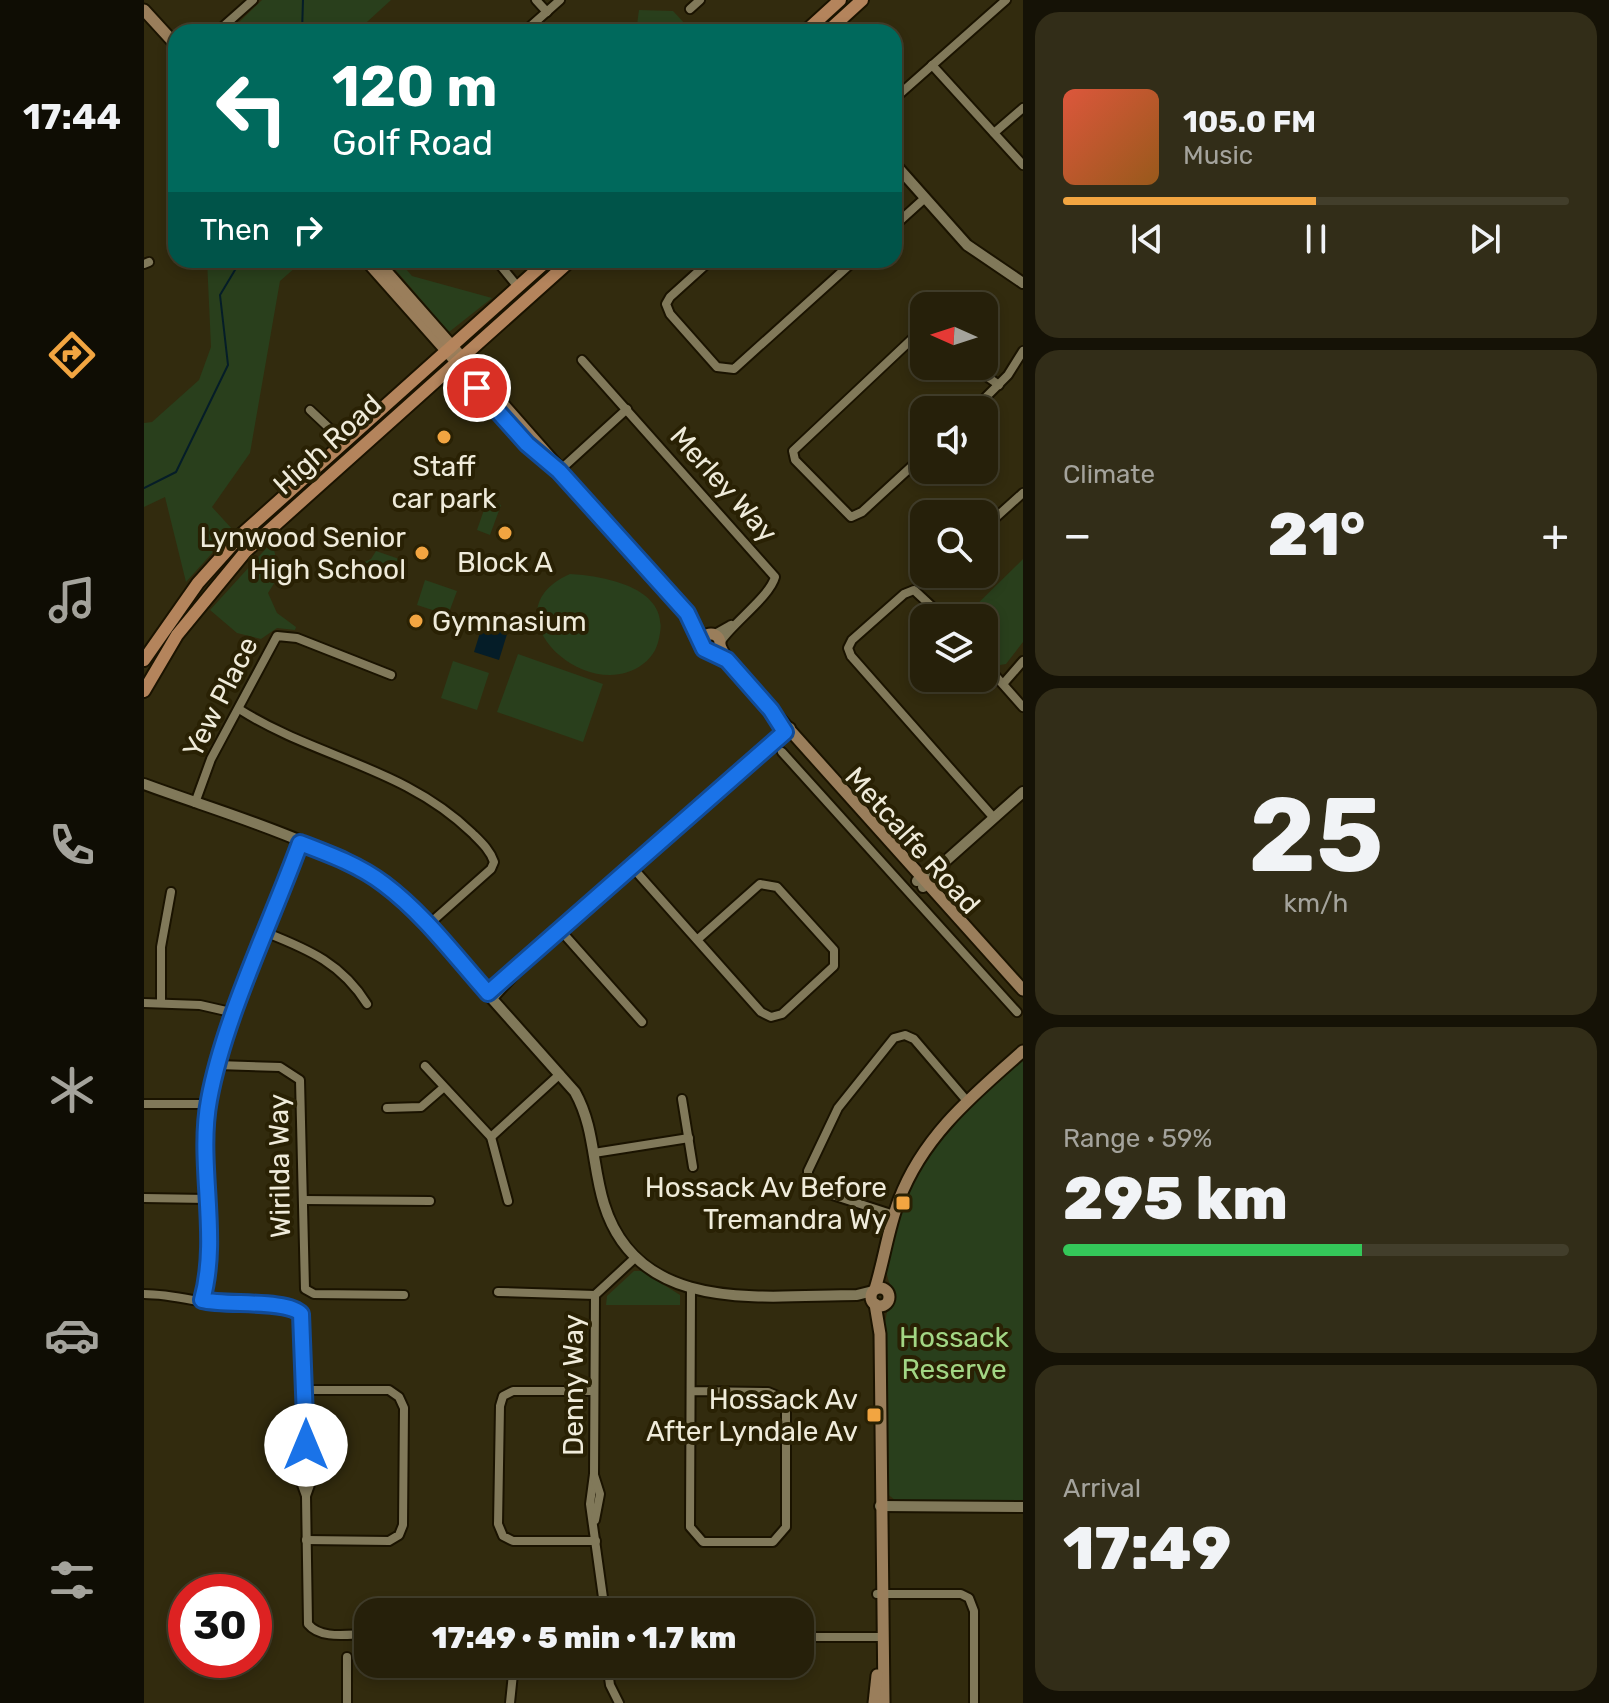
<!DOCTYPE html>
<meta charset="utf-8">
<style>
body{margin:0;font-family:Rubik,sans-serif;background:#322d18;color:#f1f3f6;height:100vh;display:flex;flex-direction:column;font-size:30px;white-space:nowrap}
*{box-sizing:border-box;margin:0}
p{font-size:26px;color:#a4a39c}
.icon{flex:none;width:44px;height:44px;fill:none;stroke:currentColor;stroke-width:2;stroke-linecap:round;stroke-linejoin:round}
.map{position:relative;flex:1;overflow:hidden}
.sheet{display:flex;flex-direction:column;gap:12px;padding:12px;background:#151206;width:586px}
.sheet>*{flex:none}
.top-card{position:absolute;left:24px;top:24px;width:734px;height:244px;border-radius:24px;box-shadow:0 4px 12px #0003,0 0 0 2px #423e2b;background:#00695c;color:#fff;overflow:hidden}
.needle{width:52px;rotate:273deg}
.controls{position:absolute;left:766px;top:292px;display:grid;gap:16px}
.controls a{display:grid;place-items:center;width:88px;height:88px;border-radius:16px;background:#26200a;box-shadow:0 4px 12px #0003,0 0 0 2px #423e2b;font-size:40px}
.speed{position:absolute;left:24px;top:1574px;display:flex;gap:16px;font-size:40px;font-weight:700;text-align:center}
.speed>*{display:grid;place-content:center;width:104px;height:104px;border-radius:50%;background:#26200a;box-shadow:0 4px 12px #0003,0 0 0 2px #423e2b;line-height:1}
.speed .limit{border:12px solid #d22;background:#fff;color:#111}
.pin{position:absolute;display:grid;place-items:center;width:68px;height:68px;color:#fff;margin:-34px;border:4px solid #fff;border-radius:50%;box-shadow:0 2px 8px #0007}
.me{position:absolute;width:88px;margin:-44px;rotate:0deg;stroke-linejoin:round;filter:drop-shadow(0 0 6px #0008)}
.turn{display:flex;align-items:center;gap:28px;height:168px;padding:0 32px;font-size:36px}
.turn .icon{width:104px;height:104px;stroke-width:2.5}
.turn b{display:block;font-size:56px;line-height:68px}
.then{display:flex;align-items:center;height:76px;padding:0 32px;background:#0003;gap:16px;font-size:30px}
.big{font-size:60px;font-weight:800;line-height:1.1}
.sheet .card{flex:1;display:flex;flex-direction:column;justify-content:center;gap:12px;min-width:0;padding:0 28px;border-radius:24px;background:#322d18}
.sheet .dial{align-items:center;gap:0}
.dial b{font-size:104px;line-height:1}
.song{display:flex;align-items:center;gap:24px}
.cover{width:96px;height:96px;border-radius:12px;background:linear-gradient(135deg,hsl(10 70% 55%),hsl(30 70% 35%))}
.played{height:8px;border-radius:4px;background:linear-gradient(90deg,#f2a541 50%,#423e2b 50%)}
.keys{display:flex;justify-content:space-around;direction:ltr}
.heat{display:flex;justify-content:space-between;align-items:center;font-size:44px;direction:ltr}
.charge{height:12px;border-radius:6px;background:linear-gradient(90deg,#34c759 59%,#423e2b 0)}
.trip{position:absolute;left:210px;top:1598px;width:460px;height:80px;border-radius:24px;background:#26200a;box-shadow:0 4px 12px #0003,0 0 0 2px #423e2b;font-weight:800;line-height:80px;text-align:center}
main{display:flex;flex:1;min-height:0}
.tabs{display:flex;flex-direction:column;width:144px;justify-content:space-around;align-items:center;background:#0f0d04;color:#a4a39c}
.tabs .icon{width:56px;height:56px}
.tabs .selected{color:#f2a541}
.tabs b{font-size:36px;color:#f1f3f6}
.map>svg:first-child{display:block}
.green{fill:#293f1c}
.water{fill:#051d28}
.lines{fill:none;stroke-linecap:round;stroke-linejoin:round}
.stream{stroke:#051d28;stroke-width:2}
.minor-casing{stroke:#1a1300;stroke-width:12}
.tertiary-casing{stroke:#1a1300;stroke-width:14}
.secondary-casing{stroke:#1a1300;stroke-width:15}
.primary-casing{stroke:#1a1300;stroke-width:16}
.minor{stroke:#81795a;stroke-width:8}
.tertiary{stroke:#81795a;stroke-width:10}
.secondary{stroke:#9a7e5b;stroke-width:11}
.primary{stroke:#b4845c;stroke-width:12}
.route-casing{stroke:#114b97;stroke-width:20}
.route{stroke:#1a73e8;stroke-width:14}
.poi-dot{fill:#f2a541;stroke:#292104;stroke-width:3}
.labels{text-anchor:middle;stroke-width:8;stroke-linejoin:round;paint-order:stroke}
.street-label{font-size:28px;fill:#efebda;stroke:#292104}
.poi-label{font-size:28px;fill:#efebda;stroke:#292104;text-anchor:end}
.park-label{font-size:28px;fill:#a2d684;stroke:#292104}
</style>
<main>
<nav class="tabs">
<b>17:44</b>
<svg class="icon selected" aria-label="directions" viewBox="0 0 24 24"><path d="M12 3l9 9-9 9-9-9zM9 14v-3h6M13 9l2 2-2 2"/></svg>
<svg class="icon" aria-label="music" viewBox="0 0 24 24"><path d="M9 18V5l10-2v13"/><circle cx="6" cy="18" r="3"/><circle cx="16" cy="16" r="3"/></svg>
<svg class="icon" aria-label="phone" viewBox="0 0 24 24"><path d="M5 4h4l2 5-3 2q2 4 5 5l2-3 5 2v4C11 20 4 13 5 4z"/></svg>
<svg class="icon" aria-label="climate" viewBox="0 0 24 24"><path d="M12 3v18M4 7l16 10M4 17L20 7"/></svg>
<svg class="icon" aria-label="car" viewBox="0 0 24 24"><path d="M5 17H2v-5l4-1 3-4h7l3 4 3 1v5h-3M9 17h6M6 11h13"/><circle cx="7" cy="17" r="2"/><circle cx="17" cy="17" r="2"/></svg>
<svg class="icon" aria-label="filters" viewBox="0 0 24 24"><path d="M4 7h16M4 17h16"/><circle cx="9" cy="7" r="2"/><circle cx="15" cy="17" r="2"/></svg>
</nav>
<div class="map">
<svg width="879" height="1703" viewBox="0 0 879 1703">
<rect width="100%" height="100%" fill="#322b0e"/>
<!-- green -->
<g class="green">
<polygon points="118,0 247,0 212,32 85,32"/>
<polygon points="495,10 529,11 543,26 542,32 492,32"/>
<polygon points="63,260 160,260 136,281 106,453 68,507 89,530 42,582 21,497 0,507 0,423 8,422 55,380 67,347"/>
<polygon points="243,260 254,260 268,276 348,298 305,332"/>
<polygon points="343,501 357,505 346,535 333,530"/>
<polygon points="128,542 136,574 124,593 133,613 152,627 151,630 133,628 117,639 93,633 66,610"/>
<polygon points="232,551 264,562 259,577 218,563 227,559"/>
<polygon points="879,559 879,642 862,664 856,665 840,647 840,618 819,618"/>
<path d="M426,574C460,576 524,587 516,633C514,646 510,656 499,664C443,707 340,612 426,574Z"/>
<polygon points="281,580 313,591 304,615 273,605"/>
<polygon points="374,654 459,684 439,742 353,712"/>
<polygon points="309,661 345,673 333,710 297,698"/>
<path d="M879,1059V1503L752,1501L741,1492L740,1327L744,1307L751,1301C751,1289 741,1281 743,1267C749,1177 816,1116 879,1059Z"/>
<polygon points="490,1271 498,1271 536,1295 536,1305 462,1305 463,1296"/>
</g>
<!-- water -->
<polygon class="water" points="339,623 364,631 355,660 330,652"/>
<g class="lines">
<!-- stream -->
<g class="stream">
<polyline points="158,32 159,0"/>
<polyline points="0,488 32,472 84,365 76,295 97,260"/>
</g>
<defs>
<g id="minor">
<polyline points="392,0 403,12"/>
<polyline points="546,9 556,0"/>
<polyline points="73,32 109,0"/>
<polyline points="285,32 305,32"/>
<polyline points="380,32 416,0"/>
<polyline points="788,65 879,165"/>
<polyline points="750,99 862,0"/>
<polyline points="850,133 879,108"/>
<polyline points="750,226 781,198"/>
<polyline points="352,260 374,287"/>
<polyline points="567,260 526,297 522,304 526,314 573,367 590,369 711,260"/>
<polyline points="0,264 5,262"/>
<polyline points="780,336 768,339 649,451 651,460 707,517 718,512 780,455"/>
<path d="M438,360L631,577C626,596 590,622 577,641"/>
<polyline points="828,366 855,385"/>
<polyline points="166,410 201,443"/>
<polyline points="829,410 864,375 879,351"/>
<polyline points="415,471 483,409"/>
<polyline points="840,528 879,493"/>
<polyline points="800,618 770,590 760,594 708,640 704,648 707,656 850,818"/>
<polyline points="571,634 587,625"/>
<polyline points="840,663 879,707"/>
<polyline points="859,684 879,661"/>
<path d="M95,709C172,758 260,767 328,833C337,842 346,850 350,862L347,869L284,925"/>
<polyline points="638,752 873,1012"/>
<polyline points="51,803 67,759 133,636 153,638 247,675"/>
<polyline points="489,868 617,1012 627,1017 638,1014 690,966 690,950 633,887 616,884 553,940"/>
<polyline points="418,932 498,1022"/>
<path d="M123,933C166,950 198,964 223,1004"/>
<polyline points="17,1002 17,947 27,892"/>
<polyline points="0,1003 56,1005 91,1013"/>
<polyline points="73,1065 136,1067 156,1080 161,1289 170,1294 260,1295"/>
<polyline points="281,1066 347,1137 364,1201"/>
<polyline points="538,1099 549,1167"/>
<polyline points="0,1104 64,1104"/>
<polyline points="243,1108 277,1107 299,1088"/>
<polyline points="347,1137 416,1074"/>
<polyline points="450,1153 545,1138"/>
<polyline points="0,1198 64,1199"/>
<polyline points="159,1200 286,1201"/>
<polyline points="750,1215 670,1189 664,1181 664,1171 694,1108 750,1038 761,1035 770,1039 823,1101"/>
<polyline points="547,1290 546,1527 559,1542 629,1542 642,1527 642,1410 636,1397 624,1392 547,1391"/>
<polyline points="354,1292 451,1295 492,1257"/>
<path d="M0,1294C31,1294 59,1304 89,1306C109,1307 143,1298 157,1314L162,1445L157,1482L162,1496"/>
<polyline points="451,1295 450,1474 446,1504 461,1612"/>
<path d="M58,1300C76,1236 53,1164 65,1100C80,1018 127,923 156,843"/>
<polyline points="450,1391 369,1391 359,1396 356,1406 354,1524 359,1536 369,1541 452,1541"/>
<path d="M162,1463L167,1482L162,1496L164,1624C177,1640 205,1634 224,1634"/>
<polyline points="450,1475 456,1494 451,1520"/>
<polyline points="162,1540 245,1541 255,1535 259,1525 260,1408 255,1397 245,1390 162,1390"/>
<polyline points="733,1594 817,1594 825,1598 830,1611 830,1703"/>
<polyline points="656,1637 738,1637"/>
<polyline points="463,1664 466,1685 475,1703"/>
<polyline points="203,1703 203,1657"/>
<polyline points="366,1703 370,1664"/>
</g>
<g id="tertiary">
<polyline points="750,163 823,245 879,283"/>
<path d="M0,784C86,816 192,843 262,902L431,1092C451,1128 448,1166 460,1204C495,1317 622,1295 713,1295L729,1291"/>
<polyline points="773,881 796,866 879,792"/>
<polyline points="779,887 796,866"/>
<polyline points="348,998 370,974 646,728"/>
<polyline points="736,1506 879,1507"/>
</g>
<g id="secondary">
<polyline points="0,10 32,45"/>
<polyline points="222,260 391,451"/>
<polyline points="232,260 543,613 558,641"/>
<circle cx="567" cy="643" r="9"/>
<polyline points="576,646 583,660 879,990"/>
<circle cx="736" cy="1297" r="9"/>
<path d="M731,1289C740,1260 744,1229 755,1200C779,1136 829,1095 879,1051"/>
<polyline points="731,1304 736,1334 740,1703"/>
<polyline points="730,1703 733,1675"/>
</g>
<g id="primary">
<polyline points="661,32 696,0"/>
<polyline points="683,32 718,0"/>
<polyline points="0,660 54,583 98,534 404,260"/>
<polyline points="0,691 33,635 102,551 427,260"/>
</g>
</defs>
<!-- minor casing -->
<use href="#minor" class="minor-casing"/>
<!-- tertiary casing -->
<use href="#tertiary" class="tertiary-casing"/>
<!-- secondary casing -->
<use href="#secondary" class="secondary-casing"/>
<!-- primary casing -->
<use href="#primary" class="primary-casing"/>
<!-- minor -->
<use href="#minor" class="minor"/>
<!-- tertiary -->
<use href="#tertiary" class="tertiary"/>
<!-- secondary -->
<use href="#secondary" class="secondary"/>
<!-- primary -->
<use href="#primary" class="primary"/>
</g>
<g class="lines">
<defs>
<path id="route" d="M162,1445L157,1314C144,1299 81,1306 58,1300C76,1236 53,1164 65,1100C80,1018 127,923 156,843C185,854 215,865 240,884C280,914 311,956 344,993L641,732L627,710L583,660L560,649L543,613L415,471L383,444L333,388"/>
</defs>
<!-- route casing -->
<use href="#route" class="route-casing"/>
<!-- route -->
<use href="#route" class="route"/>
</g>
<!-- markers -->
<g class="poi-dot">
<circle cx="300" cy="437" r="8"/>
<circle cx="361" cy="533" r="8"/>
<circle cx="278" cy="553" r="8"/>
<circle cx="272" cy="621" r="8"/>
<rect x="751" y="1195" width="16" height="16" rx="4"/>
<rect x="722" y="1407" width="16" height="16" rx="4"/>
</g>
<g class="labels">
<!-- street labels -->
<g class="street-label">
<text transform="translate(183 444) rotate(-42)" y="10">High Road</text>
<text transform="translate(580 484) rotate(48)" y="10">Merley Way</text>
<text transform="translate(76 697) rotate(-63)" y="10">Yew Place</text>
<text transform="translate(769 840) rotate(48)" y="10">Metcalfe Road</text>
<text transform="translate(135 1166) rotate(-91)" y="10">Wirilda Way</text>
<text transform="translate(429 1385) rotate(-90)" y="10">Denny Way</text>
</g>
<!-- poi labels -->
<g class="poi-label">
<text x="300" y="476" text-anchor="middle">Staff<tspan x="300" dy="32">car park</tspan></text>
<text x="262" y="547">Lynwood Senior<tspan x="262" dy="32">High School</tspan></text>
<text x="361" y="572" text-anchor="middle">Block A</text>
<text x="288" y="631" text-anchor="start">Gymnasium</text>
<text x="743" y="1197">Hossack Av Before<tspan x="743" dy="32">Tremandra Wy</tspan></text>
<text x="714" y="1409">Hossack Av<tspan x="714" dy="32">After Lyndale Av</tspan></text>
</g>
<!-- park labels -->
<g class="park-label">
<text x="810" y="1347">Hossack<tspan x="810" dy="32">Reserve</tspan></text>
</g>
</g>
</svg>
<div class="controls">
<a><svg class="needle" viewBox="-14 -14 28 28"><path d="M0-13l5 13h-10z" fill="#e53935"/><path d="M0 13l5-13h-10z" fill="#a4a39c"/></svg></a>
<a><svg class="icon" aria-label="sound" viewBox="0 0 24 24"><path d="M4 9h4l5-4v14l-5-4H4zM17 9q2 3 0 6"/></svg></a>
<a><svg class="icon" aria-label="search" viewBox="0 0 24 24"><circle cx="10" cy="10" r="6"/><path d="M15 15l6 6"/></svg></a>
<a><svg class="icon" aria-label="layers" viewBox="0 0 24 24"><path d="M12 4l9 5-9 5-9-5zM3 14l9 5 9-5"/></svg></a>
</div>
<div class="speed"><div class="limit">30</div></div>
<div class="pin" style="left:333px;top:388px;background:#d93025"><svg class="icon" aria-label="arrive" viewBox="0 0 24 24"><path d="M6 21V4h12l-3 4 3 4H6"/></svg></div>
<svg class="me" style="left:162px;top:1445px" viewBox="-20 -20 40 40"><circle r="19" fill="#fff"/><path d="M0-13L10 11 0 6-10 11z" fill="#1a73e8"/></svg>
<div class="trip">17:49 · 5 min · 1.7 km</div>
<div class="top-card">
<div class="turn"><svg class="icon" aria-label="left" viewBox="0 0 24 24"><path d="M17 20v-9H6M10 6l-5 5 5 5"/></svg><div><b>120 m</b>Golf Road</div></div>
<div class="then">Then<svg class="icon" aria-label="right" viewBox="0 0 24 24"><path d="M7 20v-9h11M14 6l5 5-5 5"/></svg></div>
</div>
</div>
<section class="sheet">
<div class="card">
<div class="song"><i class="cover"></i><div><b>105.0 FM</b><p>Music</p></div></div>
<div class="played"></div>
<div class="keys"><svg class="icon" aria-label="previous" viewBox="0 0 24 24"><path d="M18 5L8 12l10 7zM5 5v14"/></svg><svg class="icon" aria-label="pause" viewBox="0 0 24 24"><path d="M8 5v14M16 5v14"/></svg><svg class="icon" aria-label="next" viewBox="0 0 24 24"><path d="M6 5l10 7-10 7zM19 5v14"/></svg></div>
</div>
<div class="card"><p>Climate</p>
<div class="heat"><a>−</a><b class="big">21°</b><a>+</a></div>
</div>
<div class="card dial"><b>25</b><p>km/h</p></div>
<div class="card"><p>Range · 59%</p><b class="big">295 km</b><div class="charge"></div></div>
<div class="card"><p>Arrival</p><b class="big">17:49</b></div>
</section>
</main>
